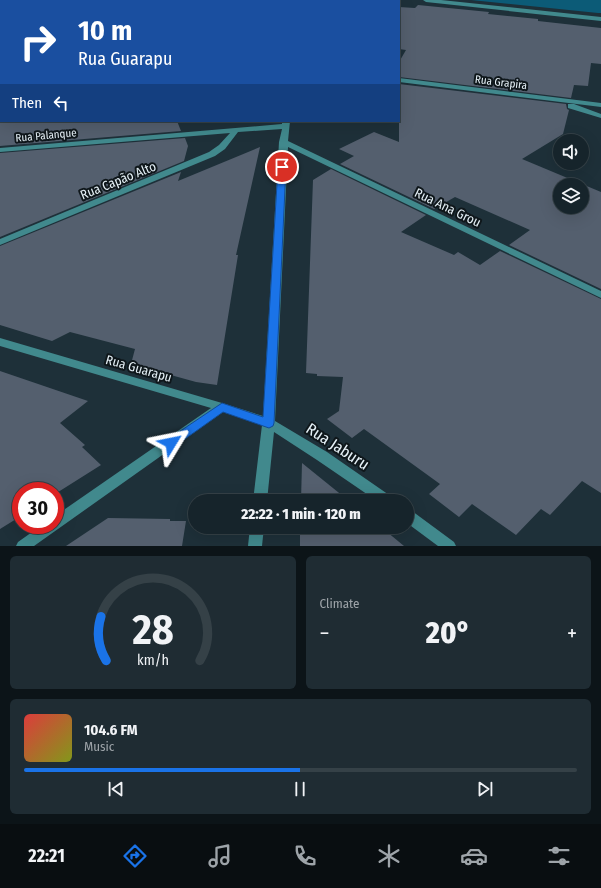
<!DOCTYPE html>
<meta charset="utf-8">
<style>
body{margin:0;font-family:"Fira Sans Condensed",sans-serif;background:#1f2c33;color:#f1f3f6;height:100vh;display:flex;flex-direction:column;font-size:15px;white-space:nowrap}
*{box-sizing:border-box;margin:0}
p{font-size:13px;color:#9ea4a9}
.icon{flex:none;width:22px;height:22px;fill:none;stroke:currentColor;stroke-width:2;stroke-linecap:round;stroke-linejoin:round}
.map{position:relative;height:546px;overflow:hidden}
.panel{display:flex;flex-direction:column;gap:10px;padding:10px;background:#0c1418;flex:1}
.panel>*{flex:none}
.hud{position:absolute;left:0px;top:0px;width:400px;height:122px;box-shadow:0 4px 16px #0002,0 0 0 1px #354147;background:#1a4fa0;color:#fff;overflow:hidden}
.fabs{position:absolute;left:553px;top:134px;display:grid;gap:8px}
.fabs a{display:grid;place-items:center;width:36px;height:36px;border-radius:50%;background:#16242b;box-shadow:0 4px 16px #0002,0 0 0 1px #354147;font-size:20px}
.speed{position:absolute;left:12px;top:482px;display:flex;gap:8px;font-size:20px;font-weight:700;text-align:center}
.speed>*{display:grid;place-content:center;width:52px;height:52px;border-radius:50%;background:#16242b;box-shadow:0 4px 16px #0002,0 0 0 1px #354147;line-height:1}
.speed .limit{border:6px solid #d22;background:#fff;color:#111}
.pin{position:absolute;display:grid;place-items:center;width:34px;height:34px;color:#fff;margin:-17px;border:2px solid #fff;border-radius:50%;box-shadow:0 1px 4px #0007}
.me{position:absolute;width:44px;margin:-22px;rotate:55deg;stroke-linejoin:round;filter:drop-shadow(0 0 3px #0008)}
.turn{display:flex;align-items:center;gap:14px;height:84px;padding:0 12px;font-size:18px}
.turn .icon{width:52px;height:52px;stroke-width:2.5}
.turn b{display:block;font-size:28px;line-height:34px}
.then{display:flex;align-items:center;height:38px;padding:0 12px;background:#0003;gap:8px;font-size:15px}
.big{font-size:30px;font-weight:800;line-height:1.1}
.panel .widget{flex:1;display:flex;flex-direction:column;justify-content:center;gap:6px;min-width:0;padding:0 14px;border-radius:6px;background:#1f2c33}
.panel .dial{align-items:center;gap:0}
.dial svg{height:104px;overflow:visible;fill:none;stroke:#354147;stroke-width:7;stroke-linecap:round;text-anchor:middle}
.dial text{fill:#f1f3f6;stroke:none}
.song{display:flex;align-items:center;gap:12px}
.cover{width:48px;height:48px;border-radius:6px;background:linear-gradient(135deg,hsl(0 70% 55%),hsl(70 70% 35%))}
.played{height:4px;border-radius:2px;background:linear-gradient(90deg,#1a73e8 50%,#354147 50%)}
.keys{display:flex;justify-content:space-around;direction:ltr}
.heat{display:flex;justify-content:space-between;align-items:center;font-size:22px;direction:ltr}
.panel .tiles{flex:1;display:grid;gap:10px;grid-template-columns:1fr 1fr}
.widget:last-child{grid-column:span 2}
.trip{position:absolute;left:188px;top:494px;width:226px;height:40px;border-radius:20px;background:#16242b;box-shadow:0 4px 16px #0002,0 0 0 1px #354147;font-weight:800;line-height:40px;text-align:center}
.tabs{display:flex;height:64px;justify-content:space-around;align-items:center;background:#090e11;color:#9ea4a9}
.tabs .icon{width:28px;height:28px}
.tabs .selected{color:#1a73e8}
.tabs b{font-size:18px;color:#f1f3f6}
.map>svg:first-child{display:block}
.green{fill:#0c5b77}
.building{fill:#545f6e;fill-rule:evenodd}
.lines{fill:none;stroke-linecap:round;stroke-linejoin:round}
.minor{fill:#41898d;fill-rule:evenodd}
.route{fill:#1a73e8;stroke:#114b97}
.labels{text-anchor:middle;stroke-width:4;stroke-linejoin:round;paint-order:stroke}
.far-street-label{font-size:11px;fill:#e6f1f7;stroke:#0f171b}
.street-label{font-size:13px;fill:#e6f1f7;stroke:#0f171b}
.near-street-label{font-size:16px;fill:#e6f1f7;stroke:#0f171b}
</style>
<div class="map">
<svg width="601" height="546" viewBox="0 0 601 546">
<rect width="100%" height="100%" fill="#1e3039"/>
<!-- green -->
<polygon class="green" points="471,0 601,0 601,13 598,13"/>
<!-- building -->
<g class="building">
<polygon points="418,5 489,12 488,14 538,19 538,21 601,28 601,64 591,63 588,86 574,85 571,98 399,77 399,62 406,50 399,49 399,7 415,8"/>
<path d="M399,84L566,104L567,109L569,110L563,134L522,159L601,192V289L509,245L530,230L455,197L434,209L340,164L354,156L339,149L374,132L399,142ZM560,185H582V207H560Z"/>
<polygon points="0,121 177,121 181,131 0,146"/>
<polygon points="185,138 188,146 184,161 0,237 0,153"/>
<polygon points="260,147 236,255 238,255 217,385 196,382 131,364 135,349 70,332 52,341 0,325 0,246 181,172 178,181"/>
<polygon points="331,169 426,215 401,232 454,255 458,252 480,265 500,251 601,299 601,493 582,481 550,515 541,509 516,535 472,504 459,517 429,494 440,484 364,429 352,438 327,419 339,411 343,377 317,376 317,374 306,373 313,180"/>
<polygon points="0,371 88,401 60,423 85,445 82,447 101,465 55,494 55,491 21,491 21,516 0,529"/>
<polygon points="302,463 349,501 301,501"/>
<polygon points="108,518 170,519 170,521 186,521 182,546 66,546"/>
<polygon points="300,527 381,527 404,546 300,546"/>
</g>
<g class="lines">
<!-- minor -->
<g class="minor">
<rect x="295" y="0" width="6" height="1"/>
<polygon points="423,0 441,0 601,17 601,21 426,2"/>
<rect x="0" y="41" width="1" height="4"/>
<polygon points="399,78 601,103 601,107 399,82"/>
<polygon points="568,104 574,104 601,114 601,118 568,108"/>
<polygon points="282,121 290,121 288,141 601,291 601,298 288,147 275,421 327,452 392,497 394,501 377,501 317,460 274,432 267,501 253,501 262,425 223,412 34,546 16,546 18,542 42,525 55,525 55,516 211,408 0,346 0,338 222,403 263,416 279,142 282,129 238,132 225,149 215,156 0,245 0,239 209,152 219,145 230,133 0,152 0,148 282,124"/>
<polygon points="407,509 412,511 454,542 456,546 438,546 407,523"/>
<polygon points="250,527 264,527 262,546 248,546"/>
</g>
</g>
<!-- route -->
<polygon class="route" points="282,164 286,167 274,423 273,426 269,428 223,412 175,446 171,447 167,446 165,443 167,440 222,403 263,417 278,167"/>
<g class="labels">
<!-- far-street labels -->
<g class="far-street-label">
<text transform="translate(501 82) rotate(7)" y="4">Rua Grapira</text>
<text transform="translate(46 135) rotate(-5)" y="4">Rua Palanque</text>
</g>
<!-- street labels -->
<g class="street-label">
<text transform="translate(118 180) rotate(-22)" y="5">Rua Capão Alto</text>
<text transform="translate(448 207) rotate(26)" y="5">Rua Ana Grou</text>
<text transform="translate(139 368) rotate(16)" y="5">Rua Guarapu</text>
</g>
<!-- near-street labels -->
<g class="near-street-label">
<text transform="translate(338 446) rotate(33)" y="6">Rua Jaburu</text>
</g>
</g>
</svg>
<div class="fabs">
<a><svg class="icon" aria-label="sound" viewBox="0 0 24 24"><path d="M4 9h4l5-4v14l-5-4H4zM17 9q2 3 0 6"/></svg></a>
<a><svg class="icon" aria-label="layers" viewBox="0 0 24 24"><path d="M12 4l9 5-9 5-9-5zM3 14l9 5 9-5"/></svg></a>
</div>
<div class="speed"><div class="limit">30</div></div>
<div class="pin" style="left:282px;top:167px;background:#d93025"><svg class="icon" aria-label="arrive" viewBox="0 0 24 24"><path d="M6 21V4h12l-3 4 3 4H6"/></svg></div>
<svg class="me" style="left:171px;top:443px" viewBox="-20 -20 40 40"><path d="M0-17L14 15 0 8-14 15z" fill="#1a73e8" stroke="#fff" stroke-width="4"/></svg>
<div class="trip">22:22 · 1 min · 120 m</div>
<div class="hud">
<div class="turn"><svg class="icon" aria-label="right" viewBox="0 0 24 24"><path d="M7 20v-9h11M14 6l5 5-5 5"/></svg><div><b>10 m</b>Rua Guarapu</div></div>
<div class="then">Then<svg class="icon" aria-label="left" viewBox="0 0 24 24"><path d="M17 20v-9H6M10 6l-5 5 5 5"/></svg></div>
</div>
</div>
<section class="panel">
<div class="tiles">
<div class="widget dial"><svg viewBox="0 0 100 80">
<path d="M14 69A42 42 0 1 1 86 69"/>
<path d="M14 69A42 42 0 0 1 10 35" stroke="#1a73e8"/>
<text x="50" y="56" font-size="32" font-weight="700">28</text>
<text x="50" y="72" font-size="11">km/h</text>
</svg></div>
<div class="widget"><p>Climate</p>
<div class="heat"><a>−</a><b class="big">20°</b><a>+</a></div>
</div>
<div class="widget">
<div class="song"><i class="cover"></i><div><b>104.6 FM</b><p>Music</p></div></div>
<div class="played"></div>
<div class="keys"><svg class="icon" aria-label="previous" viewBox="0 0 24 24"><path d="M18 5L8 12l10 7zM5 5v14"/></svg><svg class="icon" aria-label="pause" viewBox="0 0 24 24"><path d="M8 5v14M16 5v14"/></svg><svg class="icon" aria-label="next" viewBox="0 0 24 24"><path d="M6 5l10 7-10 7zM19 5v14"/></svg></div>
</div>
</div>
</section>
<nav class="tabs">
<b>22:21</b>
<svg class="icon selected" aria-label="directions" viewBox="0 0 24 24"><path d="M12 3l9 9-9 9-9-9zM9 14v-3h6M13 9l2 2-2 2"/></svg>
<svg class="icon" aria-label="music" viewBox="0 0 24 24"><path d="M9 18V5l10-2v13"/><circle cx="6" cy="18" r="3"/><circle cx="16" cy="16" r="3"/></svg>
<svg class="icon" aria-label="phone" viewBox="0 0 24 24"><path d="M5 4h4l2 5-3 2q2 4 5 5l2-3 5 2v4C11 20 4 13 5 4z"/></svg>
<svg class="icon" aria-label="climate" viewBox="0 0 24 24"><path d="M12 3v18M4 7l16 10M4 17L20 7"/></svg>
<svg class="icon" aria-label="car" viewBox="0 0 24 24"><path d="M5 17H2v-5l4-1 3-4h7l3 4 3 1v5h-3M9 17h6M6 11h13"/><circle cx="7" cy="17" r="2"/><circle cx="17" cy="17" r="2"/></svg>
<svg class="icon" aria-label="filters" viewBox="0 0 24 24"><path d="M4 7h16M4 17h16"/><circle cx="9" cy="7" r="2"/><circle cx="15" cy="17" r="2"/></svg>
</nav>
